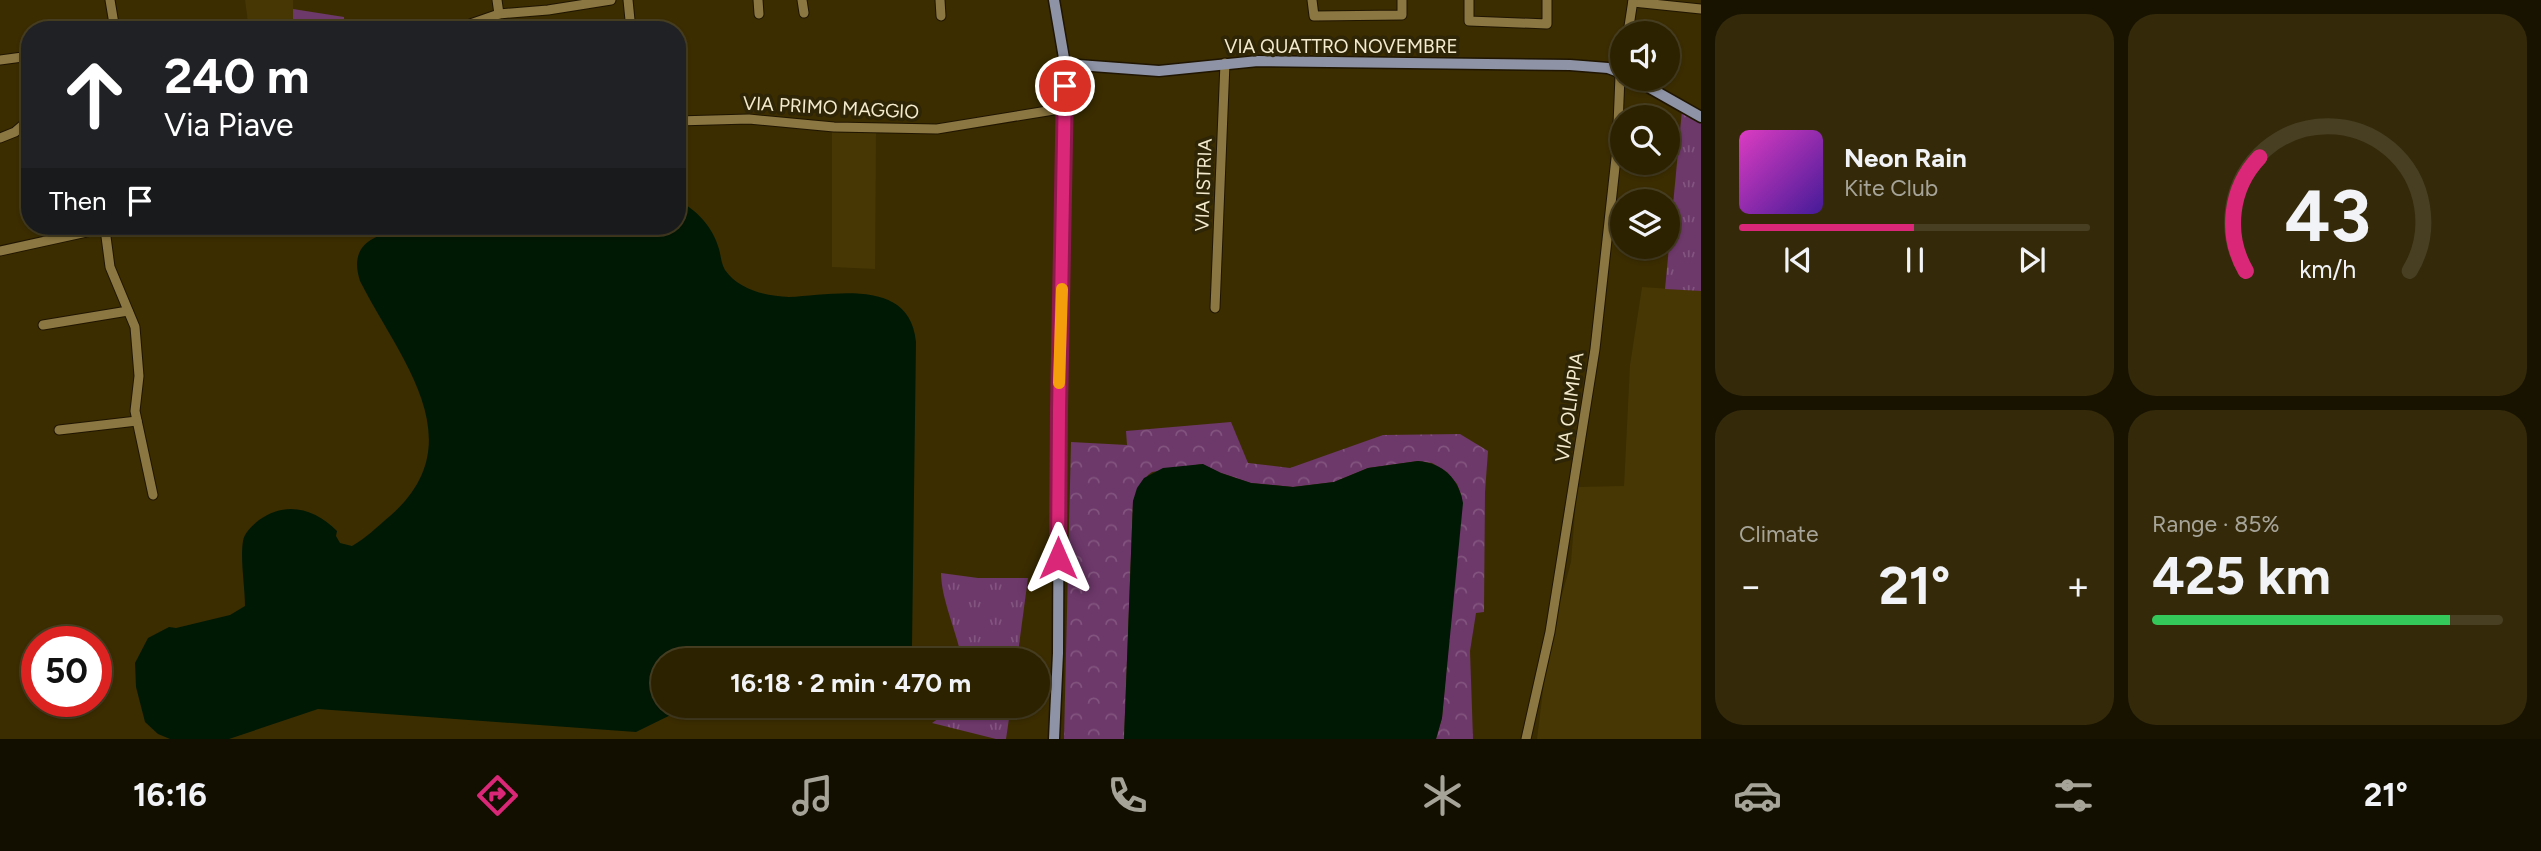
<!DOCTYPE html>
<meta charset="utf-8">
<style>
body{margin:0;font-family:Figtree,sans-serif;background:#342a0a;color:#f1f3f6;height:100vh;display:flex;flex-direction:column;font-size:26px;white-space:nowrap}
*{box-sizing:border-box;margin:0}
p{font-size:23px;color:#a6a499}
.icon{flex:none;width:38px;height:38px;fill:none;stroke:currentColor;stroke-width:2;stroke-linecap:round;stroke-linejoin:round}
.map{position:relative;flex:1;overflow:hidden}
.drawer{display:flex;flex-direction:column;gap:14px;padding:14px;background:#181300;width:840px}
.drawer>*{flex:none}
.top-card{position:absolute;left:21px;top:21px;width:665px;height:214px;border-radius:28px;box-shadow:0 2px 5px #0004,0 0 0 2px #483f22;background:#202124;color:#fff;overflow:hidden}
.fabs{position:absolute;left:1610px;top:21px;display:grid;gap:14px}
.fabs a{display:grid;place-items:center;width:70px;height:70px;border-radius:50%;background:#2c2200;box-shadow:0 2px 5px #0004,0 0 0 2px #483f22;font-size:35px}
.speed{position:absolute;left:21px;top:626px;display:flex;gap:14px;font-size:35px;font-weight:700;text-align:center}
.speed>*{display:grid;place-content:center;width:91px;height:91px;border-radius:50%;background:#2c2200;box-shadow:0 2px 5px #0004,0 0 0 2px #483f22;line-height:1}
.speed .limit{border:10px solid #d22;background:#fff;color:#111}
.pin{position:absolute;display:grid;place-items:center;width:60px;height:60px;color:#fff;margin:-30px;border:4px solid #fff;border-radius:50%;box-shadow:0 2px 7px #0007}
.me{position:absolute;width:77px;margin:-38px;rotate:0deg;stroke-linejoin:round;filter:drop-shadow(0 0 5px #0008)}
.turn{display:flex;align-items:center;gap:24px;height:147px;padding:0 28px;font-size:32px}
.turn .icon{width:91px;height:91px;stroke-width:2.5}
.turn b{display:block;font-size:49px;line-height:60px}
.then{display:flex;align-items:center;height:66px;padding:0 28px;background:#0003;gap:14px;font-size:26px}
.big{font-size:52px;font-weight:700;line-height:1.1}
.drawer .tile{flex:1;display:flex;flex-direction:column;justify-content:center;gap:10px;min-width:0;padding:0 24px;border-radius:28px;background:#342a0a}
.drawer .dial{align-items:center;gap:0}
.dial svg{height:182px;overflow:visible;fill:none;stroke:#483f22;stroke-width:7;stroke-linecap:round;text-anchor:middle}
.dial text{fill:#f1f3f6;stroke:none}
.song{display:flex;align-items:center;gap:21px}
.cover{width:84px;height:84px;border-radius:10px;background:linear-gradient(135deg,hsl(310 70% 55%),hsl(260 70% 35%))}
.played{height:7px;border-radius:4px;background:linear-gradient(90deg,#db2777 50%,#483f22 50%)}
.keys{display:flex;justify-content:space-around;direction:ltr}
.heat{display:flex;justify-content:space-between;align-items:center;font-size:38px;direction:ltr}
.charge{height:10px;border-radius:5px;background:linear-gradient(90deg,#34c759 85%,#483f22 0)}
.drawer .tiles{flex:1;display:grid;gap:14px;grid-template-columns:repeat(2,1fr)}
.trip{position:absolute;left:651px;top:648px;width:399px;height:70px;border-radius:35px;background:#2c2200;box-shadow:0 2px 5px #0004,0 0 0 2px #483f22;font-weight:700;line-height:70px;text-align:center}
.menu{display:flex;height:112px;justify-content:space-around;align-items:center;background:#120e00;color:#a6a499}
.menu .icon{width:49px;height:49px}
.menu .on{color:#db2777}
.menu b{font-size:32px;color:#f1f3f6}
main{display:flex;flex:1;min-height:0}
.map>svg:first-child{display:block}
.built{fill:#473704}
.grass{fill:url(#grass-tufts)}
.forest{fill:url(#forest-crowns)}
.garden{fill:#6d386a}
.water{fill:#001905}
.lines{fill:none;stroke-linecap:round;stroke-linejoin:round}
.minor-casing{stroke:#1f1500;stroke-width:11}
.major-casing{stroke:#1f1500;stroke-width:13}
.minor{stroke:#8b7741;stroke-width:9}
.major{stroke:#8e94a6;stroke-width:10}
.route-casing{stroke:#8e194d;stroke-width:18}
.route{stroke:#db2777;stroke-width:12}
.slow{stroke:#f59e0b;stroke-width:12}
.labels{text-anchor:middle;stroke-width:7;stroke-linejoin:round;paint-order:stroke}
.street-label{font-size:19px;fill:#f4eace;stroke:#2e2406}
</style>
<main>
<div class="map">
<svg width="1701" height="739" viewBox="0 0 1701 739">
<defs>
<pattern id="grass-tufts" width="24" height="20" patternUnits="userSpaceOnUse" patternTransform="scale(1.75)"><rect width="24" height="20" fill="#6d386a"/><path d="M3 7l-1-3M5 7V3M7 7l1-3M15 17l-1-3M17 17v-4M19 17l1-3" fill="none" stroke="#82557e"/></pattern>
<pattern id="forest-crowns" width="20" height="18" patternUnits="userSpaceOnUse" patternTransform="scale(1.75)"><rect width="20" height="18" fill="#6d386a"/><path d="M2 6a3 3 0 1 1 6 0M12 15a3 3 0 1 1 6 0" fill="none" stroke="#82557e"/></pattern>
</defs>
<rect width="100%" height="100%" fill="#3b2d00"/>
<!-- built -->
<g class="built">
<polygon points="245,0 293,0 293,30 249,30"/>
<polygon points="832,129 876,132 875,269 832,267"/>
<polygon points="1642,287 1701,291 1701,739 1537,739 1549,642 1571,562 1577,487 1624,486 1630,365"/>
</g>
<!-- grass -->
<g class="grass">
<polygon points="1682,110 1701,120 1701,291 1665,289"/>
<path d="M941,573L978,578H1028L1017,660H962C957,632 941,599 941,573Z"/>
<polygon points="954,705 1011,705 1006,739 996,739 932,723 952,709"/>
</g>
<!-- forest -->
<polygon class="forest" points="1231,422 1248,463 1290,468 1383,435 1460,434 1488,451 1485,492 1484,612 1476,613 1470,651 1473,739 1436,739 1442,718 1462,497 1457,484 1447,472 1432,463 1418,461 1368,468 1334,482 1293,487 1251,483 1221,473 1202,464 1152,472 1148,475 1133,501 1124,739 1064,739 1071,442 1127,445 1126,431"/>
<!-- garden -->
<polygon class="garden" points="293,9 344,17 345,30 293,30"/>
<!-- water -->
<g class="water">
<path d="M677,200C697,210 713,227 719,249C721,256 721,263 725,270C739,290 766,296 789,297C834,295 910,277 916,342L912,647L908,660H663V705H691L636,732L318,709L229,739H170L158,734L145,722L136,687L135,663L148,638L169,627L176,628L230,615L245,606C245,587 240,560 243,541C244,533 253,525 259,520C286,500 316,509 337,531L336,536L340,543L352,546C365,539 378,526 390,516C476,441 398,357 360,281C347,240 380,235 408,226H677Z"/>
<path d="M1418,461C1443,463 1459,479 1463,503L1442,718L1436,739H1124L1133,501L1137,488L1144,478L1163,468L1203,464L1221,473L1251,483L1293,487L1334,482L1368,468Z"/>
</g>
<g class="lines">
<defs>
<g id="minor">
<polyline points="110,0 115,30"/>
<polyline points="497,0 499,14"/>
<polyline points="628,0 631,30"/>
<polyline points="758,0 759,14"/>
<polyline points="802,0 804,13"/>
<polyline points="940,0 941,16"/>
<polyline points="1312,0 1314,16 1402,15 1402,0"/>
<polyline points="1469,0 1469,21 1547,24 1547,0"/>
<polyline points="1633,2 1701,9"/>
<polyline points="453,30 499,14 548,10 611,0"/>
<polyline points="1628,33 1633,0"/>
<polyline points="0,60 30,56"/>
<polyline points="1621,66 1622,61"/>
<polyline points="677,121 749,119 834,127 937,129 1066,108"/>
<polyline points="0,138 15,132 30,119"/>
<polyline points="26,169 30,168"/>
<polyline points="105,229 110,267 135,327 139,376 135,411 153,495"/>
<polyline points="0,251 114,226"/>
<polyline points="1215,308 1225,63"/>
<polyline points="43,325 128,311"/>
<polyline points="59,430 137,421"/>
<polyline points="1526,739 1550,632 1595,349 1617,149 1620,76"/>
</g>
<g id="major">
<polyline points="1054,0 1065,64 1066,108 1059,411 1058,653 1054,739"/>
<polyline points="1065,64 1159,71 1258,61 1570,65 1608,68 1616,71"/>
<polyline points="1634,79 1701,117"/>
</g>
</defs>
<!-- minor casing -->
<use href="#minor" class="minor-casing"/>
<!-- major casing -->
<use href="#major" class="major-casing"/>
<!-- minor -->
<use href="#minor" class="minor"/>
<!-- major -->
<use href="#major" class="major"/>
</g>
<g class="lines">
<defs>
<polyline id="route" points="1058,558 1059,411 1065,86"/>
</defs>
<!-- route casing -->
<use href="#route" class="route-casing"/>
<!-- route -->
<use href="#route" class="route"/>
<!-- slow -->
<polyline class="slow" points="1059,383 1062,289"/>
</g>
<g class="labels">
<!-- street labels -->
<g class="street-label">
<text x="1341" y="53">VIA QUATTRO NOVEMBRE</text>
<text transform="translate(831 107) rotate(3)" y="7">VIA PRIMO MAGGIO</text>
<text transform="translate(1203 185) rotate(-88)" y="7">VIA ISTRIA</text>
<text transform="translate(1569 407) rotate(-82)" y="7">VIA OLIMPIA</text>
</g>
</g>
</svg>
<div class="fabs">
<a><svg class="icon" aria-label="sound" viewBox="0 0 24 24"><path d="M4 9h4l5-4v14l-5-4H4zM17 9q2 3 0 6"/></svg></a>
<a><svg class="icon" aria-label="search" viewBox="0 0 24 24"><circle cx="10" cy="10" r="6"/><path d="M15 15l6 6"/></svg></a>
<a><svg class="icon" aria-label="layers" viewBox="0 0 24 24"><path d="M12 4l9 5-9 5-9-5zM3 14l9 5 9-5"/></svg></a>
</div>
<div class="speed"><div class="limit">50</div></div>
<div class="pin" style="left:1065px;top:86px;background:#d93025"><svg class="icon" aria-label="arrive" viewBox="0 0 24 24"><path d="M6 21V4h12l-3 4 3 4H6"/></svg></div>
<svg class="me" style="left:1058px;top:558px" viewBox="-20 -20 40 40"><path d="M0-17L14 15 0 8-14 15z" fill="#db2777" stroke="#fff" stroke-width="4"/></svg>
<div class="trip">16:18 · 2 min · 470 m</div>
<div class="top-card">
<div class="turn"><svg class="icon" aria-label="ahead" viewBox="0 0 24 24"><path d="M12 20V5M6 11l6-6 6 6"/></svg><div><b>240 m</b>Via Piave</div></div>
<div class="then">Then<svg class="icon" aria-label="arrive" viewBox="0 0 24 24"><path d="M6 21V4h12l-3 4 3 4H6"/></svg></div>
</div>
</div>
<section class="drawer">
<div class="tiles">
<div class="tile">
<div class="song"><i class="cover"></i><div><b>Neon Rain</b><p>Kite Club</p></div></div>
<div class="played"></div>
<div class="keys"><svg class="icon" aria-label="previous" viewBox="0 0 24 24"><path d="M18 5L8 12l10 7zM5 5v14"/></svg><svg class="icon" aria-label="pause" viewBox="0 0 24 24"><path d="M8 5v14M16 5v14"/></svg><svg class="icon" aria-label="next" viewBox="0 0 24 24"><path d="M6 5l10 7-10 7zM19 5v14"/></svg></div>
</div>
<div class="tile dial"><svg viewBox="0 0 100 80">
<path d="M14 69A42 42 0 1 1 86 69"/>
<path d="M14 69A42 42 0 0 1 20 19" stroke="#db2777"/>
<text x="50" y="56" font-size="32" font-weight="700">43</text>
<text x="50" y="72" font-size="11">km/h</text>
</svg></div>
<div class="tile"><p>Climate</p>
<div class="heat"><a>−</a><b class="big">21°</b><a>+</a></div>
</div>
<div class="tile"><p>Range · 85%</p><b class="big">425 km</b><div class="charge"></div></div>
</div>
</section>
</main>
<nav class="menu">
<b>16:16</b>
<svg class="icon on" aria-label="directions" viewBox="0 0 24 24"><path d="M12 3l9 9-9 9-9-9zM9 14v-3h6M13 9l2 2-2 2"/></svg>
<svg class="icon" aria-label="music" viewBox="0 0 24 24"><path d="M9 18V5l10-2v13"/><circle cx="6" cy="18" r="3"/><circle cx="16" cy="16" r="3"/></svg>
<svg class="icon" aria-label="phone" viewBox="0 0 24 24"><path d="M5 4h4l2 5-3 2q2 4 5 5l2-3 5 2v4C11 20 4 13 5 4z"/></svg>
<svg class="icon" aria-label="climate" viewBox="0 0 24 24"><path d="M12 3v18M4 7l16 10M4 17L20 7"/></svg>
<svg class="icon" aria-label="car" viewBox="0 0 24 24"><path d="M5 17H2v-5l4-1 3-4h7l3 4 3 1v5h-3M9 17h6M6 11h13"/><circle cx="7" cy="17" r="2"/><circle cx="17" cy="17" r="2"/></svg>
<svg class="icon" aria-label="filters" viewBox="0 0 24 24"><path d="M4 7h16M4 17h16"/><circle cx="9" cy="7" r="2"/><circle cx="15" cy="17" r="2"/></svg>
<b>21°</b>
</nav>
